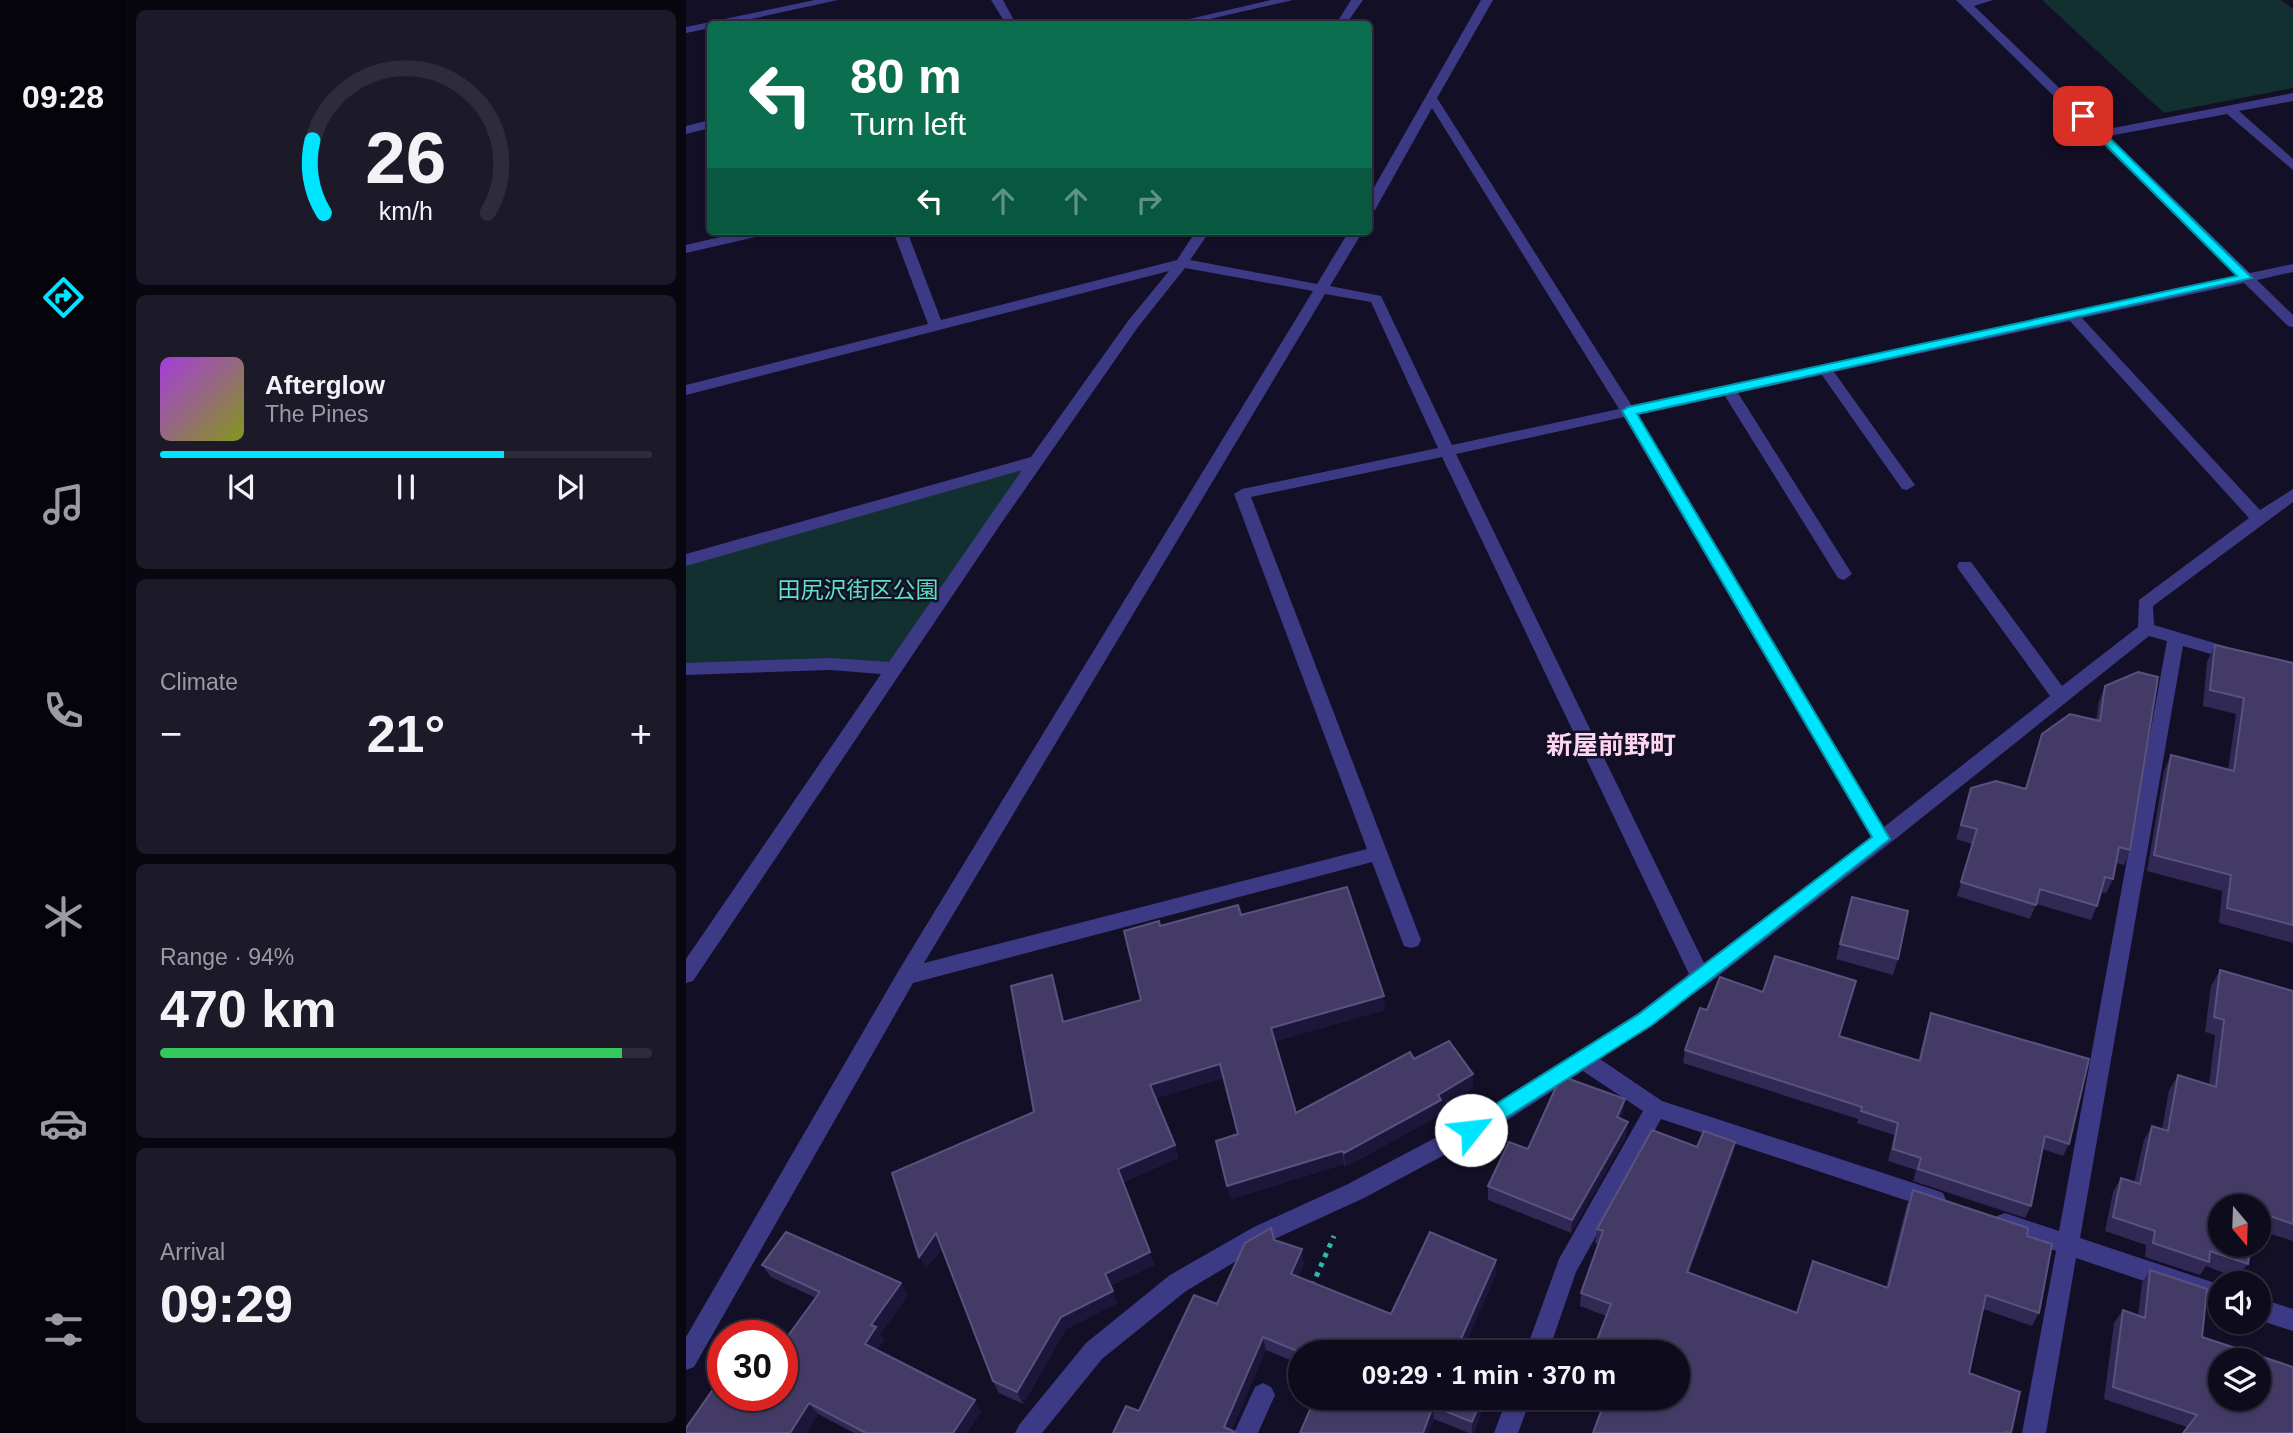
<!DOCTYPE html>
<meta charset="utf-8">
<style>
body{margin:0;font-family:Arial,"Noto Sans JP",sans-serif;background:#1c1929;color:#f1f3f6;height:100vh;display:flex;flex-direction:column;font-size:26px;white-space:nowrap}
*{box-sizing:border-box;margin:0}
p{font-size:23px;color:#9b9ba3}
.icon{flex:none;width:38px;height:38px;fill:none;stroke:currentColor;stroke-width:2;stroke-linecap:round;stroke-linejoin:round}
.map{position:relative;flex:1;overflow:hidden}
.sheet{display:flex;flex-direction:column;gap:10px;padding:10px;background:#08060f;width:560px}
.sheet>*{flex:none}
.hud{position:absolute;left:21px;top:21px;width:665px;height:214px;border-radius:7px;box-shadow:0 2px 5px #0004,0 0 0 2px #2e2b3b;background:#0b6e4f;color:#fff;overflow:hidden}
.needle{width:46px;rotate:161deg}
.fabs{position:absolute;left:1522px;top:1194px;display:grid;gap:14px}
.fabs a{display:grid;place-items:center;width:63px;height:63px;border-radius:50%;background:#0e0b1c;box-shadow:0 2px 5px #0004,0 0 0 2px #2e2b3b;font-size:35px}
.speed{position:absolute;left:21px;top:1320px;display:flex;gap:14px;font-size:35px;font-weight:700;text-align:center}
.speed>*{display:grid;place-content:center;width:91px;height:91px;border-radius:50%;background:#0e0b1c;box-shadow:0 2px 5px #0004,0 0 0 2px #2e2b3b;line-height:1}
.speed .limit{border:10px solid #d22;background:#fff;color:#111}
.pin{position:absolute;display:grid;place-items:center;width:60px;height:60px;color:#fff;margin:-30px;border-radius:14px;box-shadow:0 4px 10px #0006}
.me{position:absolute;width:77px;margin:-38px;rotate:61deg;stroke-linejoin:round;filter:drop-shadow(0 0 5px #0008)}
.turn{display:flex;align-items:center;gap:24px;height:147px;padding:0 28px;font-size:32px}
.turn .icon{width:91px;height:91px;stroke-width:2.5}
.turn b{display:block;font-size:49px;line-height:60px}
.lanes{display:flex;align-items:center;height:66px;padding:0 28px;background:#0003;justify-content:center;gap:35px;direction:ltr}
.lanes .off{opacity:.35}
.big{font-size:52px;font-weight:700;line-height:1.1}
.sheet .widget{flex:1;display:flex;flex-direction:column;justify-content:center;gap:10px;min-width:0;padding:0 24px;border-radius:10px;background:#1c1929}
.sheet .dial{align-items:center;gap:0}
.dial svg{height:182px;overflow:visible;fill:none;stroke:#2e2b3b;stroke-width:7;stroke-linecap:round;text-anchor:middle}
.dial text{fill:#f1f3f6;stroke:none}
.song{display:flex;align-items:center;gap:21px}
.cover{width:84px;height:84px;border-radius:10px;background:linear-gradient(135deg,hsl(280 70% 55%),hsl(70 70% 35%))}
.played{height:7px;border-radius:4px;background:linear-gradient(90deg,#00e5ff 70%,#2e2b3b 70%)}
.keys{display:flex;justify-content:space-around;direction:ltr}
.heat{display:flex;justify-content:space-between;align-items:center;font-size:38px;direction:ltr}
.charge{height:10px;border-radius:5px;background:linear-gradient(90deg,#34c759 94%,#2e2b3b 0)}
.trip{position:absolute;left:602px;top:1340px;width:402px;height:70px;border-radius:35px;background:#0e0b1c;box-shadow:0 2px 5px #0004,0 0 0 2px #2e2b3b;font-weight:700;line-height:70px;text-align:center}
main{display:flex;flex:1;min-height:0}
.menu{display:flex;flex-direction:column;width:126px;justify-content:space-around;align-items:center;background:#06040b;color:#9b9ba3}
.menu .icon{width:49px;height:49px}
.menu .selected{color:#00e5ff}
.menu b{font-size:32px;color:#f1f3f6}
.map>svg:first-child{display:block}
.green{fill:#12302f}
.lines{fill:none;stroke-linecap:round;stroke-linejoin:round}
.path{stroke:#2fb8b0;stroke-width:5;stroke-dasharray:4.5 6;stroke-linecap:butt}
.street{fill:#3d3a85;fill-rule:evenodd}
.wall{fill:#312854}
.shaded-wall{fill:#1d163a}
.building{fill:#433a66;stroke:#5a527e;stroke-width:2;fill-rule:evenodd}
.route{fill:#00e5ff;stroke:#0095a6;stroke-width:2}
.labels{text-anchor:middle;stroke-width:5;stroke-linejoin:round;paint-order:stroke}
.park-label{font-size:23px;fill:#5fe0c0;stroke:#130f26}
.quarter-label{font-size:26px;font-weight:bold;fill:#ffd6f0;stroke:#130f26}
</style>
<main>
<nav class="menu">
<b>09:28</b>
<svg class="icon selected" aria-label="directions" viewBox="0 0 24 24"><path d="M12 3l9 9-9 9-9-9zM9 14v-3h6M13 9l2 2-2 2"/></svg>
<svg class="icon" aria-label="music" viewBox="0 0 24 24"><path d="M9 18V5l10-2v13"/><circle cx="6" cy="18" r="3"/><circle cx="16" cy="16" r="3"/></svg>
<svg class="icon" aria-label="phone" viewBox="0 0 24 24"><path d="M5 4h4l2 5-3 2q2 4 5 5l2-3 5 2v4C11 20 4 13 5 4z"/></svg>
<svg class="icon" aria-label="climate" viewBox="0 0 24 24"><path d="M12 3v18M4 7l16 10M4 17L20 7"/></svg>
<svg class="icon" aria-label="car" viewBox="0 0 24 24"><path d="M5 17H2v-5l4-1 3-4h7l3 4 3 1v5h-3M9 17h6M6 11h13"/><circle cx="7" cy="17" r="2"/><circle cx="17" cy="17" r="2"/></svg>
<svg class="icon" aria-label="filters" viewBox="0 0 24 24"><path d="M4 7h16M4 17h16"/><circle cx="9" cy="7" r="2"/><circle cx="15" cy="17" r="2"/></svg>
</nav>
<section class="sheet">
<div class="widget dial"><svg viewBox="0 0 100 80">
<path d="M14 69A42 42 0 1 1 86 69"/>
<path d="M14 69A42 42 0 0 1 9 37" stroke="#00e5ff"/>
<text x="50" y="56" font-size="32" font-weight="700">26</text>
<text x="50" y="72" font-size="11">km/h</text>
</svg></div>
<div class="widget">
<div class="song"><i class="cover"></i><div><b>Afterglow</b><p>The Pines</p></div></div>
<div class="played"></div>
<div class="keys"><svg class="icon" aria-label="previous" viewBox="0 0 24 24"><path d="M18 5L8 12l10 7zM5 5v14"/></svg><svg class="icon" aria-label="pause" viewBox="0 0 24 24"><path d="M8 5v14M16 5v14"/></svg><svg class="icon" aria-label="next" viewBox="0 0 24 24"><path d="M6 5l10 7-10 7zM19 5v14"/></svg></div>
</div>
<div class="widget"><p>Climate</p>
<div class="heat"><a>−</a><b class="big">21°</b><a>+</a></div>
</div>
<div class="widget"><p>Range · 94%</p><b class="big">470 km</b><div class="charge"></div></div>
<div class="widget"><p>Arrival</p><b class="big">09:29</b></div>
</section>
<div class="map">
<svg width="1607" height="1433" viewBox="0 0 1607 1433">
<rect width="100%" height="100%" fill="#130f26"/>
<!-- green -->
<g class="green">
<polygon points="1356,0 1595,0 1607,9 1607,88 1478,113"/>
<polygon points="350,461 209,669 0,669 0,560"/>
</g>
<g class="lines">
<!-- path -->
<polyline class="path" points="626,1286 648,1236"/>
<!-- street -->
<g class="street">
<polygon points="129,0 152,0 42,24 24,24 24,28 0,33 0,27"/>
<polygon points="305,0 317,0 330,24 320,24"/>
<polygon points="585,0 607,0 502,24 482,24"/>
<polygon points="665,0 677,0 660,24 650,24"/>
<path d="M795,0H807L751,98L946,406L1551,276L1270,0H1307L1288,6L1417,130L1607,93V101L1553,111L1607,159V170L1541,114L1423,136L1564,273L1607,264V272L1571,280L1607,315V327L1602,326L1558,283L1396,318L1574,510L1607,489V502L1467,606L1468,625L1555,651L1557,655L1549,661L1497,646L1394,1238L1535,1285V1307L1390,1258L1360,1433H1336L1370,1251L1311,1230L1308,1223L1311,1216L1319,1213L1373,1231L1481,641L1463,636L1203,844L1022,984L914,1059L976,1101L1249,1190L1257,1193L1260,1200L1257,1207L1249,1210L975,1119L890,1272L862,1353H839L873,1259L957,1111L897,1071L814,1125L678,1198L584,1241L500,1291L416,1359L356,1433H329L333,1425L400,1343L484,1275L568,1227L662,1184L800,1111L952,1013L1003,974L756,457L565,497L735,940L732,946L725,948L718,946L686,862L227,983L8,1367L0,1370V1337L213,970L627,291L499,268L452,327L314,525L7,981L0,983V959L195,674L144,670L0,675V663L144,658L203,662L336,470L0,566V554L345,457L442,321L483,271L0,395V385L242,324L207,231H221L255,320L491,260L510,231H524L504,260L631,284L663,231H677L644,286L695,296L766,445L933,409L746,108L689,210L682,214V198ZM639,294L685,302L752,448L556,489L548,494L681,849L238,963ZM1384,321L1563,518L1453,600L1452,627L1376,686L1285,562H1273L1271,566L1273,570L1364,696L1198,827L952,415L1039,396L1152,578L1158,580L1166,574L1052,393L1136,375L1216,489L1221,490L1229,485L1148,372ZM938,417L1185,837L1018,963L770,454Z"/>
<polygon points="24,120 24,128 0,134 0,126"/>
<polygon points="60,231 84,231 82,234 0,253 0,245"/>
<polygon points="1573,1298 1607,1309 1607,1331 1573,1320"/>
<polygon points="577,1383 585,1387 589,1395 572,1433 548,1433 569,1387"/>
<polygon points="821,1398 845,1398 832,1433 808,1433"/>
</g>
</g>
<!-- wall -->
<g class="wall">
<polygon points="1529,645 1607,663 1607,943 1533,923 1536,891 1461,871 1478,771 1485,755 1542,770 1550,714 1517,706 1521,662"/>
<polygon points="1419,686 1444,850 1438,865 1430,863 1427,879 1420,893 1415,892 1411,906 1405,920 1350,904 1344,919 1271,896 1286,844 1270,839 1285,788 1339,789 1356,734 1410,720 1413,701"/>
<polygon points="1166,897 1212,959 1207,975 1150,959"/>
<polygon points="555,915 699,1010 589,1041 610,1113 728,1059 787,1074 787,1088 756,1107 756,1114 659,1167 658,1164 545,1199 530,1141 552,1135 537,1078 470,1098 489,1145 492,1158 437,1182 468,1265 424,1286 431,1303 380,1329 337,1404 313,1393 307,1381 256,1248 240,1269 348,1112 371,990 378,1021 455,1000 474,926"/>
<polygon points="1534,970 1607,991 1607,1241 1573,1230 1573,1206 1535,1206 1562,1264 1551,1278 1520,1266 1514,1275 1459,1257 1460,1245 1419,1231 1427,1192 1435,1178 1448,1183 1458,1140 1466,1126 1476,1129 1483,1090 1492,1075 1523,1085 1529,1035 1519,1032 1525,986"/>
<polygon points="1021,1010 1232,1061 1241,1026 1245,1013 1383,1144 1377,1156 1356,1149 1345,1206 1339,1218 1227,1181 1230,1170 1202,1161 1208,1135 1171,1123 1172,1119 997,1063 999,1050"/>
<polygon points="937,1114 935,1119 940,1136 885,1233 802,1200 802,1186 842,1149"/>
<polygon points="1049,1142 1046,1157 1003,1273 1111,1313 1200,1287 1221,1204 1227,1190 1341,1236 1353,1313 1346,1326 1297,1309 1283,1373 1325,1433 907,1433 920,1400 915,1398 992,1398 920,1316 894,1306 895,1293 912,1244 909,1243 911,1229"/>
<polygon points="588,1240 618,1263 612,1277 705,1314 810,1274 780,1343 803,1353 614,1353 614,1364 580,1350 453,1411 531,1304"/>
<polygon points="76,1265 222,1295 194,1334 198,1339 190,1350 295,1411 281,1433 168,1433 132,1414 120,1433 0,1433 37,1395 96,1395 130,1298 85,1277"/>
<polygon points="1464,1270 1516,1337 1607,1367 1501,1427 1418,1399 1428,1323 1437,1310 1452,1315 1456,1283"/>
<polygon points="629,1398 801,1398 787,1433 783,1433 748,1419"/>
</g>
<!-- shaded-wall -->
<g class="shaded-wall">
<polygon points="366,975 371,990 382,1036 377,1022"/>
<polygon points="698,996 699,1010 588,1042 585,1028"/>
<polygon points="534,1064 537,1078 468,1099 464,1085"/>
<polygon points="787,1074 787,1088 756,1107 756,1114 659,1167 658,1153"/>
<polygon points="939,1099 937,1114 929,1132 931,1117"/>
<polygon points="942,1122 940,1136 885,1233 886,1220"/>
<polygon points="1049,1142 1046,1157 998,1286 1001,1272"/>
<polygon points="489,1145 492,1158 436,1182 432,1169"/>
<polygon points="656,1151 658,1164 545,1199 541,1186"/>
<polygon points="250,1233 257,1246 240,1269 233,1257"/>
<polygon points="616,1249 618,1263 607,1288 605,1274"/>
<polygon points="464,1252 468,1265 424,1286 419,1274"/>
<polygon points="810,1260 810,1274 776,1353 774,1341"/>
<polygon points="215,1283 222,1295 194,1334 198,1339 186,1355 179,1344 185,1325"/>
<polygon points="427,1291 431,1303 380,1329 337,1404 331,1392 375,1317"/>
<polygon points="577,1337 580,1350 545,1433 538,1427"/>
<polygon points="796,1398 801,1398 786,1433 786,1422"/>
<polygon points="289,1400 295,1411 281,1433 267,1433"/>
<polygon points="123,1403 132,1414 120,1433 104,1433"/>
<polygon points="747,1406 748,1419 743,1433 737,1433"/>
</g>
<!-- building -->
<g class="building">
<polygon points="1529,645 1607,663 1607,925 1541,908 1545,875 1468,855 1485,755 1548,771 1558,698 1524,690"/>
<polygon points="1452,672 1472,677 1444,850 1433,847 1427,879 1419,877 1411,906 1354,889 1350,905 1275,882 1291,829 1275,825 1285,788 1310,781 1340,789 1356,734 1384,714 1414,721 1419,686"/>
<polygon points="661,887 698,996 585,1028 610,1113 724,1052 728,1059 763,1041 787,1074 752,1095 755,1100 658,1153 656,1151 541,1186 530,1141 552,1134 534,1064 464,1085 489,1145 432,1169 464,1252 419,1274 427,1291 375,1317 331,1392 307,1381 250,1233 233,1257 206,1173 348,1112 325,986 366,975 377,1022 455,1000 438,931 473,921 474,926 552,905 555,915"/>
<polygon points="1166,897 1222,911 1212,959 1154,944"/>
<polygon points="1089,956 1170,981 1153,1036 1234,1061 1245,1013 1403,1059 1383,1144 1359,1136 1345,1206 1232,1169 1235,1158 1207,1149 1212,1123 1175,1111 1176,1107 999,1050 1014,1008 1021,1010 1034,977 1077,992"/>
<polygon points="1534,970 1607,991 1607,1224 1573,1212 1573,1206 1535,1206 1535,1244 1565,1244 1562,1264 1524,1251 1523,1262 1467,1243 1469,1231 1427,1217 1435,1178 1454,1184 1466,1126 1482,1131 1492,1075 1530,1087 1538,1020 1528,1017"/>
<polygon points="875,1076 939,1099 931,1117 942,1122 886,1220 802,1186 823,1142 842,1149"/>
<polygon points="966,1130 1011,1147 1018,1131 1049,1142 1001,1272 1111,1313 1127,1261 1202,1288 1227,1190 1342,1228 1341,1236 1366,1244 1353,1313 1300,1295 1283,1373 1334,1392 1325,1433 1320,1432 1319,1433 907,1433 920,1398 992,1398 992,1353 906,1353 925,1304 895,1293 917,1231 911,1229"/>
<polygon points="585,1228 588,1240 616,1249 605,1274 705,1314 744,1232 810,1260 774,1341 803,1353 616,1353 577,1337 538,1427 551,1433 427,1433 440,1406 453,1411 508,1295 531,1304 559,1243"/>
<polygon points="100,1232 215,1283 185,1325 190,1327 179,1344 289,1400 267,1433 180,1433 123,1403 104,1433 0,1433 0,1428 35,1378 37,1379 37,1395 96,1395 96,1344 134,1292 76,1265"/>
<path d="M1464,1270L1521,1289L1516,1337L1607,1367V1433H1497L1511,1415L1427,1387L1437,1310L1459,1318ZM1535,1360H1573V1398H1535Z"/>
<polygon points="629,1398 796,1398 786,1422 747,1406 737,1433 614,1433"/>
</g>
<!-- route -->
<polygon class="route" points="1397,112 1566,278 951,414 1204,839 966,1025 791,1136 785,1139 778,1136 775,1130 778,1124 953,1014 1186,837 936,411 942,407 1551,276 1393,118 1393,113"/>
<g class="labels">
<!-- park labels -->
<g class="park-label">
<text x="172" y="598">田尻沢街区公園</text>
</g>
<!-- quarter labels -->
<g class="quarter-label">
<text x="925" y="754">新屋前野町</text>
</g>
</g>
</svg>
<div class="fabs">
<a><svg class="needle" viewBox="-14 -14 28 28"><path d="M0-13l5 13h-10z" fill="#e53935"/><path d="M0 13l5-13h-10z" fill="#9b9ba3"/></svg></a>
<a><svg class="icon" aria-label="sound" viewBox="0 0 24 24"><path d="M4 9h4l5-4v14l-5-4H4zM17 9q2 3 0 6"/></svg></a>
<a><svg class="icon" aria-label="layers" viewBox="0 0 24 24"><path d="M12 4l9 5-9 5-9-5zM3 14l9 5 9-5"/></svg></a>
</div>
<div class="speed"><div class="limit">30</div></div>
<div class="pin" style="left:1397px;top:116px;background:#d93025"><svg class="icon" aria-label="arrive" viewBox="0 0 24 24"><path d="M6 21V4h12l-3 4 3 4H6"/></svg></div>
<svg class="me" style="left:785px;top:1130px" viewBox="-20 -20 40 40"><circle r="19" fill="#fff"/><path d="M0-13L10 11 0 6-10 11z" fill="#00e5ff"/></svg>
<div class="trip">09:29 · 1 min · 370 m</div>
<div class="hud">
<div class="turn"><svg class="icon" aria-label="left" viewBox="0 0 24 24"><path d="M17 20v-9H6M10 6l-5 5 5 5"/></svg><div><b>80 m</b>Turn left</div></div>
<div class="lanes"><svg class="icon" aria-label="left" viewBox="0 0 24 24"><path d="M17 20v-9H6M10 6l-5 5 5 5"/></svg><svg class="icon off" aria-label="ahead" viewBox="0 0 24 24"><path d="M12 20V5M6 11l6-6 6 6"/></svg><svg class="icon off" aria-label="ahead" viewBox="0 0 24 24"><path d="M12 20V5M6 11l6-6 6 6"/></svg><svg class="icon off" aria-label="right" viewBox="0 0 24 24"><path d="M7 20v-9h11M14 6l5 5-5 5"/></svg></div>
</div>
</div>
</main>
